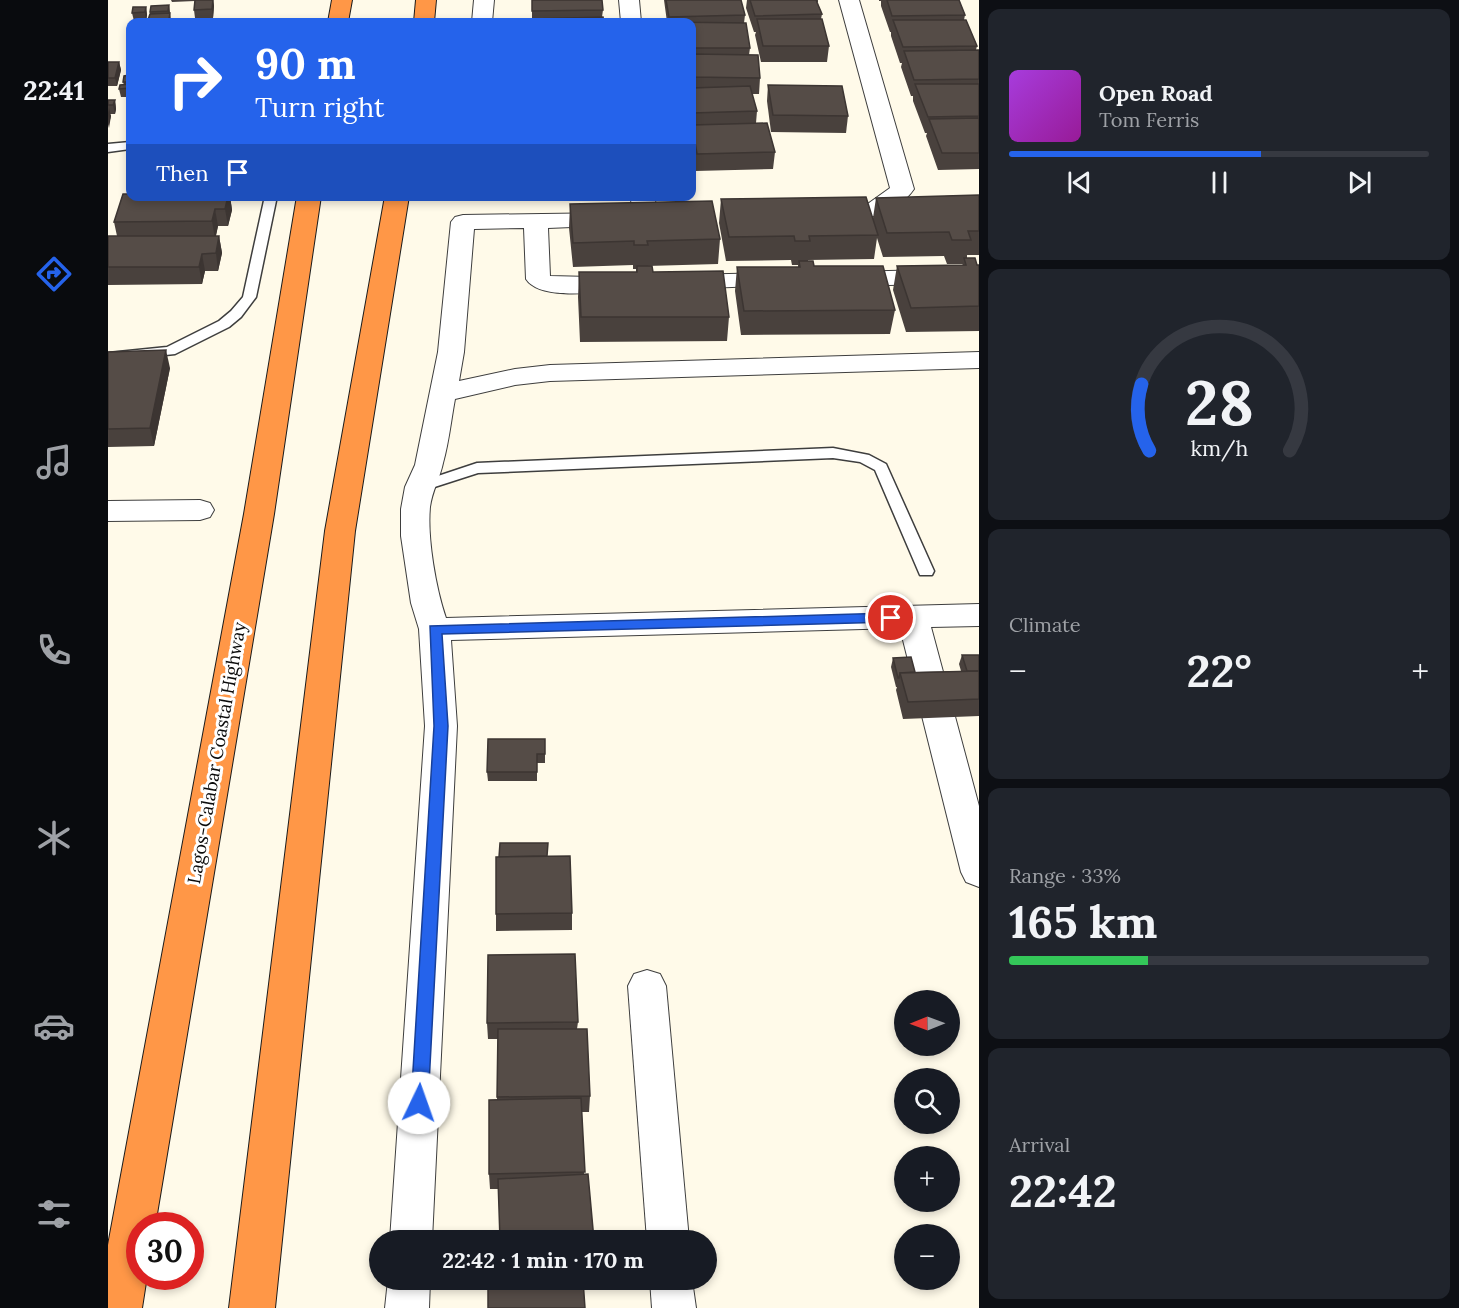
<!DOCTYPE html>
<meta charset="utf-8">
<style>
body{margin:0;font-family:Lora,serif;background:#20242c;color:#f1f3f6;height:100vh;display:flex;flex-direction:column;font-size:22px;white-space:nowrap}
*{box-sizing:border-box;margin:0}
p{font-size:20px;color:#9ea1a6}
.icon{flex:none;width:33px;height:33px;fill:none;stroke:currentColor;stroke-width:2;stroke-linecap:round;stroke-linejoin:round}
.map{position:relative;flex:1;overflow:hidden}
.sheet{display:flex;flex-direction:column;gap:9px;padding:9px;background:#0d0f14;width:480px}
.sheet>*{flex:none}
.guide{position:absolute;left:18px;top:18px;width:570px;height:183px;border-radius:12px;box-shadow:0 3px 9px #0003;background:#2563eb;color:#fff;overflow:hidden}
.needle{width:39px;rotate:269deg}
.controls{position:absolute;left:786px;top:990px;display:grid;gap:12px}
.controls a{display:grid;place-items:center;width:66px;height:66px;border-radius:50%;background:#171b24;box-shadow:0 3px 9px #0003;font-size:30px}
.speed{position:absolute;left:18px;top:1212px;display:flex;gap:12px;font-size:30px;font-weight:700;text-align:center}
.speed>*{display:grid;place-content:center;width:78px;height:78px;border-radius:50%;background:#171b24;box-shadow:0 3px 9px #0003;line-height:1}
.speed .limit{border:9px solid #d22;background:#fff;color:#111}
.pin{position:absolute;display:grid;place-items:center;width:51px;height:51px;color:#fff;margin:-26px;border:3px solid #fff;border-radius:50%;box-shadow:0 2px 6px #0007}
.me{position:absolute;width:66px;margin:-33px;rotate:3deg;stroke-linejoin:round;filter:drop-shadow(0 0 4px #0008)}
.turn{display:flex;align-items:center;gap:21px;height:126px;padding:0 30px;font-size:27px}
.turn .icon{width:78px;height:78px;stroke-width:2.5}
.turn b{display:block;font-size:42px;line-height:51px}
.then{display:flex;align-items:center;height:57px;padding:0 30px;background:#0003;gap:12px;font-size:22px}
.big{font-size:45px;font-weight:700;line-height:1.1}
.sheet .card{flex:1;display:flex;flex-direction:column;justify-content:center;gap:9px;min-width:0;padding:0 21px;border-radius:12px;background:#20242c}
.sheet .dial{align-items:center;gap:0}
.dial svg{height:156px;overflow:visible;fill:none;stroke:#363941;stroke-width:7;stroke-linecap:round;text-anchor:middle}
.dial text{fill:#f1f3f6;stroke:none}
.song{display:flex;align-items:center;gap:18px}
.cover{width:72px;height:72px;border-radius:9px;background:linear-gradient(135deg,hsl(280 70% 55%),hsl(300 70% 35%))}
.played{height:6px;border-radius:3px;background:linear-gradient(90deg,#2563eb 60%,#363941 60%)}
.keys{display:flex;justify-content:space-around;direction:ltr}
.heat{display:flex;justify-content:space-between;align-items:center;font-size:33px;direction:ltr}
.charge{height:9px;border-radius:4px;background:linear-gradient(90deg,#34c759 33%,#363941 0)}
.trip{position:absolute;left:261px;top:1230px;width:348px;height:60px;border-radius:30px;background:#171b24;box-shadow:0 3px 9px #0003;font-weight:700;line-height:60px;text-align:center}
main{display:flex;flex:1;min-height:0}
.tabs{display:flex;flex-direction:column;width:108px;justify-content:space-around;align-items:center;background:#090b0e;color:#9ea1a6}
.tabs .icon{width:42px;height:42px}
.tabs .active{color:#2563eb}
.tabs b{font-size:27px;color:#f1f3f6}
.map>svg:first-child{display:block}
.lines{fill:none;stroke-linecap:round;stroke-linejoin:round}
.lane-casing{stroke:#3e3e3e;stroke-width:3}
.street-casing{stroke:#3e3e3e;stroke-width:2}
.highway-casing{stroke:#1c1c1c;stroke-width:2}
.lane{fill:#fff;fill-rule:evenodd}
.street{fill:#fff;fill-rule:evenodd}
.highway{fill:#ff9747;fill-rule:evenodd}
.wall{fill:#49413d}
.shaded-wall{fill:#3c3532}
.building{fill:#554c47;stroke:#3c3532;stroke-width:1.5}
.route{fill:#2563eb;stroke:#184099;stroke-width:1.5}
.labels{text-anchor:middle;stroke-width:6;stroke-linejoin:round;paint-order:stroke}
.street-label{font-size:18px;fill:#0b0b0b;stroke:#fff}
</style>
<main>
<nav class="tabs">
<b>22:41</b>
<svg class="icon active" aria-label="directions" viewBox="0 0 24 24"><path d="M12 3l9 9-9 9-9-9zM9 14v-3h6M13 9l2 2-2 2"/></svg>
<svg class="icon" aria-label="music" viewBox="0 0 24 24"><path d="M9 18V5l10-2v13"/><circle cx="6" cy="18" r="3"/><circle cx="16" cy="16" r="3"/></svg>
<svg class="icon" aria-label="phone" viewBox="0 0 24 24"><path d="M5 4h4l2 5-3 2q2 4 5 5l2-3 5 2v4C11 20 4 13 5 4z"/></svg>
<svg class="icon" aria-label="climate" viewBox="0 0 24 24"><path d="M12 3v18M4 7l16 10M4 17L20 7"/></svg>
<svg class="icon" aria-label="car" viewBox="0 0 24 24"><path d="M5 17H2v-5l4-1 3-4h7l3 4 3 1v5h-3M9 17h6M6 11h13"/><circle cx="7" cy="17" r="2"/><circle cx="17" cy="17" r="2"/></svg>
<svg class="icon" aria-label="filters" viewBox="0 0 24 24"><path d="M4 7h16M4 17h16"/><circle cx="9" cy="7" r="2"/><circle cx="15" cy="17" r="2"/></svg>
</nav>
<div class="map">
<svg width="871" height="1308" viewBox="0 0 871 1308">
<rect width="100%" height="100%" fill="#fffae9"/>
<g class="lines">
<defs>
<g id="lane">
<polygon points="22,142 22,149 0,152 0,144"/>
<polygon points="157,196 169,196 148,297 133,317 121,327 67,354 0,361 0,353 59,347 111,321 123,311 135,297"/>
<polygon points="725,448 761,455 778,464 826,571 824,575 812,575 767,470 752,462 725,458 370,473 311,492 304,487 306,484 369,463"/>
</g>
<g id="street">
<polygon points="366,0 386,0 384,22 364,22"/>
<polygon points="511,0 531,0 533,22 513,22"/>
<path d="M731,0H751L806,189C786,218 742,225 710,217L706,212L710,207L761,203L782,188Z"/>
<polygon points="523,196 547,196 548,219 544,224 528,224 524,219"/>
<path d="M504,213L512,215L516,220L512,225L440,228L442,276L523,278L526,283L523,288L514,290C491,292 432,301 418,279L416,228L366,229L356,352L351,381L407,369L442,365L871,352V368L442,381L407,385L347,399C343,420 341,442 335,463C332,478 324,491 322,507C319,538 328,589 338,618L871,604V626L823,627L871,806V887L858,882L853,872L792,628L343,640L349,726L324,1240H282L317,726L311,629L303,603L293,536V509L297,487L307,465L330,352L343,222L347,217L355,215Z"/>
<polygon points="871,269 871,283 735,286 726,284 723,279 726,274 735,272"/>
<polygon points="670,273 679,275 682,280 679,285 573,289 564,287 561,282 564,277 573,275"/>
<polygon points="92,500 102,503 106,510 102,517 92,520 0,521 0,501"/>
<polygon points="539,970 552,974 558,986 581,1240 539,1240 520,986 526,974"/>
<polygon points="280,1280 322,1280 321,1308 277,1308"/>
<polygon points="542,1280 584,1280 588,1308 544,1308"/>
</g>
<g id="highway">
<polygon points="224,0 244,0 240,22 220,22"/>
<polygon points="308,0 328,0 326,22 306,22"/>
<polygon points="189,196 213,196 166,514 47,1226 32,1226 32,1276 39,1276 34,1308 0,1308 0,1245 136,514"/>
<polygon points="277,196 301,196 247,531 167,1308 121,1308 217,531"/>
</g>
</defs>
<!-- lane casing -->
<use href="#lane" class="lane-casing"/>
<!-- street casing -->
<use href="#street" class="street-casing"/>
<!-- highway casing -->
<use href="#highway" class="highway-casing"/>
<!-- lane -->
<use href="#lane" class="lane"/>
<!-- street -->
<use href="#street" class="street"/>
<!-- highway -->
<use href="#highway" class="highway"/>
</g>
<!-- wall -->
<g class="wall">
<polygon points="63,0 105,0 106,6 105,18 87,18 86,10 87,1 64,2"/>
<polygon points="424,0 495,10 494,17 496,22 424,22"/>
<polygon points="556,0 633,0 637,15 636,23 642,48 641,55 652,78 651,94 644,94 649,111 648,123 667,152 665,169 587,171 584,151 584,22 559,22"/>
<polygon points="639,0 710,0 710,2 709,2 714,14 713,19 721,46 719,62 653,62 647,35 648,32 646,32 638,8"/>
<polygon points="771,0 851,0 857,15 856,20 869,46 868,50 871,50 871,169 830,170 818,136 819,133 817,133 805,101 805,96 803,96 793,67 794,63 792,63 783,36 783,32 782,32 773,6 773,1 771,1"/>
<polygon points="61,5 63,22 41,22 40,20 42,14 42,12"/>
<polygon points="38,7 39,15 38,21 26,21 24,13"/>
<polygon points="0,62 11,62 13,70 9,86 0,86"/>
<polygon points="22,69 22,97 13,97 11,89 16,85 15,82 21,76 21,73"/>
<polygon points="660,85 740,116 738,133 663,132 659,101"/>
<polygon points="0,100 7,100 8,109 7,114 2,114 3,116 0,128"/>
<polygon points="871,195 871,255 859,255 859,258 869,265 871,265 871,331 798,332 785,290 789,266 854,265 855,264 839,264 836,256 775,257 769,238 766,259 700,260 700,261 706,266 787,310 782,334 633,335 627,291 629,267 690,267 690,265 684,265 683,260 618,261 611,223 613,199 765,218 768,198"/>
<polygon points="22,196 122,196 124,210 120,226 110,226 108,236 111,236 114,253 110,271 97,271 94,284 0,285 0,236 9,236 6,222"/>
<polygon points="462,204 612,239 610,264 539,266 545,272 621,317 619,341 472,342 470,297 471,272 528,272 528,269 525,269 525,265 465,267 461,228"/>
<polygon points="0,352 62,368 46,446 0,447"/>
<polygon points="854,655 871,655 871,716 795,719 788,690 789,687 788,687 783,667 785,658 807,672 853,671 851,664"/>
<polygon points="437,739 437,763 429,763 429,781 380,781 379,772"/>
<polygon points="440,856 464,913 464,930 388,931 388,914"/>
<polygon points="470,1022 469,1029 482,1096 481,1112 474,1112 476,1174 391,1189 382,1189 381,1174 389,1100 390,1039 380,1039 379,1023"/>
</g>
<!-- shaded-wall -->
<g class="shaded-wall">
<polygon points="105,0 106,6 105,18 104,9"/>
<polygon points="61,5 63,22 62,22 60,11"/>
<polygon points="38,7 39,15 38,21 37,12"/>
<polygon points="11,62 13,70 9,86 7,78"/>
<polygon points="7,100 8,109 7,114 5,105"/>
<polygon points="1,108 3,116 1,128 0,113"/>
<polygon points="120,196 122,196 124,210 120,226 117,209"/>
<polygon points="107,209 110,226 107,239 104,221"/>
<polygon points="111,236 114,253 110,271 108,253"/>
<polygon points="94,254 97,271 94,284 91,267"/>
<polygon points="58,350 62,368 46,446 42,428"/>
</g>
<!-- building -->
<g class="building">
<polygon points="87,0 105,0 104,9 86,10"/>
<polygon points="424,0 494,0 495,10 424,11"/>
<polygon points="558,0 633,0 637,15 561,17"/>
<polygon points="642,0 708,0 714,14 647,16"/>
<polygon points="779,0 851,0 857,15 784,16"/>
<polygon points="61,5 60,11 42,12 43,6"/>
<polygon points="25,7 38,7 37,12 24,13"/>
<polygon points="62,13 61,19 40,20 42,14"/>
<polygon points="495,17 496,22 426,22 426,19"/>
<polygon points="649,19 714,19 721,46 655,46"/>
<polygon points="78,20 98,20 97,22 77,22"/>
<polygon points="785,20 858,20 869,46 795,47"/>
<rect x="25" y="21" width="12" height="1"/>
<polygon points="561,22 638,23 642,48 584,48 584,22"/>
<polygon points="871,50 871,79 806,80 796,51"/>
<polygon points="584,54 650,55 652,78 584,77"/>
<polygon points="0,62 11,62 7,78 0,78"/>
<polygon points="22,75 22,82 15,82 16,76"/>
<polygon points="22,84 22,88 11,89 12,85"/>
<polygon points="807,84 871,84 871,116 820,117"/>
<polygon points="660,85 734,86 740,116 665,115"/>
<polygon points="642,86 649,111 584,113 584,88"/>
<polygon points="0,100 7,100 5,105 0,105"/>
<polygon points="871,118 871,153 834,153 821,119"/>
<polygon points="659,123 667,152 589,154 584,125"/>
<polygon points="15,194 22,194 22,196 120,196 117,209 107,209 104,221 6,222"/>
<polygon points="871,195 871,231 860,231 863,240 844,240 841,232 779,233 768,198"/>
<polygon points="758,197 770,235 701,236 702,241 687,241 686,236 621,237 613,199"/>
<polygon points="604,201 612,239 539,241 540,245 526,245 526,241 465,243 462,204"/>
<polygon points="0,236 111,236 108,253 94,254 91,267 0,267"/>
<polygon points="856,258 867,258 869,265 871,265 871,306 803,308 789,266 858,265"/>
<polygon points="691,261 705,261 706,266 775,266 787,310 636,311 629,267 692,267"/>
<polygon points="529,266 544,266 545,272 615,271 621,317 473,317 471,272 529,272"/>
<polygon points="58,350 42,428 0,429 0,352"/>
<polygon points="854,655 871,655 871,671 859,671"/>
<polygon points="803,657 807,672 792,673 791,678 790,678 785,658"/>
<polygon points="871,671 871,699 800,702 792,673"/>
<polygon points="380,739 437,739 437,754 429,754 429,772 379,772"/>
<polygon points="392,843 440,843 439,856 391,857"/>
<polygon points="462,856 464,913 388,914 388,857"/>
<polygon points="467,954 470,1022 379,1023 380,955"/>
<polygon points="390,1029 479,1029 482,1096 389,1097"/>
<polygon points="473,1098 477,1172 381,1174 381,1100"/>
<polygon points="480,1174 486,1240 392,1240 390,1179"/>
<polygon points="380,1280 475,1280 477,1308 380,1308"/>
</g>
<!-- route -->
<polygon class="route" points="783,613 789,618 783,622 334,634 340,726 320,1103 317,1109 311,1111 305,1109 303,1103 326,726 322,626"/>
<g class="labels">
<!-- street labels -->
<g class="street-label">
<text transform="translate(109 753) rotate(-80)" y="6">Lagos-Calabar Coastal Highway</text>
</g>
</g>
</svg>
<div class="controls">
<a><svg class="needle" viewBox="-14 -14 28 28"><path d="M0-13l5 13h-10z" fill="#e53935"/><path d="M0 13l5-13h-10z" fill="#9ea1a6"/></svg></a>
<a><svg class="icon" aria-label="search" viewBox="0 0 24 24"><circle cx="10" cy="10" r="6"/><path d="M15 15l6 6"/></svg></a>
<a>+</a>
<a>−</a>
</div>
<div class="speed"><div class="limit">30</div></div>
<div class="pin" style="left:783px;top:618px;background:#d93025"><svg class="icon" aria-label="arrive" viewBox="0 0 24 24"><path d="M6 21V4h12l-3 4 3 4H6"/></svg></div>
<svg class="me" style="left:311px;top:1103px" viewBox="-20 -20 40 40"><circle r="19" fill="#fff"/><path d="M0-13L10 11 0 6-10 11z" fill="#2563eb"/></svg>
<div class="trip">22:42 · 1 min · 170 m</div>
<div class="guide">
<div class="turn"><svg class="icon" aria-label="right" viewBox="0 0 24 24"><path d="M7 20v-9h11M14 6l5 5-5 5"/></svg><div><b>90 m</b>Turn right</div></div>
<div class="then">Then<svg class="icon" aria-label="arrive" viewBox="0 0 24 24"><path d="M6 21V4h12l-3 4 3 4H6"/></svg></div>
</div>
</div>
<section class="sheet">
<div class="card">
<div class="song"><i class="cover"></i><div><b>Open Road</b><p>Tom Ferris</p></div></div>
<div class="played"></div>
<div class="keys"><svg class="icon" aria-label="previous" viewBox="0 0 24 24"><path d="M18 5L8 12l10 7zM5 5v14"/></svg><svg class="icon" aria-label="pause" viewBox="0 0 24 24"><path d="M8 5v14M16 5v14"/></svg><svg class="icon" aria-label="next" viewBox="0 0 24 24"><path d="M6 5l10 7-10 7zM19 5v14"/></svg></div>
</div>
<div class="card dial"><svg viewBox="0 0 100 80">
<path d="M14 69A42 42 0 1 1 86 69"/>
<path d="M14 69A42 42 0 0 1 10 35" stroke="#2563eb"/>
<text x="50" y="56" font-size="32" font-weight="700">28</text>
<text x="50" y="72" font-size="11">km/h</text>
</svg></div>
<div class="card"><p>Climate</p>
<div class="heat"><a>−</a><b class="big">22°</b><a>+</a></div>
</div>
<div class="card"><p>Range · 33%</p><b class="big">165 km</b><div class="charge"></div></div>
<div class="card"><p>Arrival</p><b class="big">22:42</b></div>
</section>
</main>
